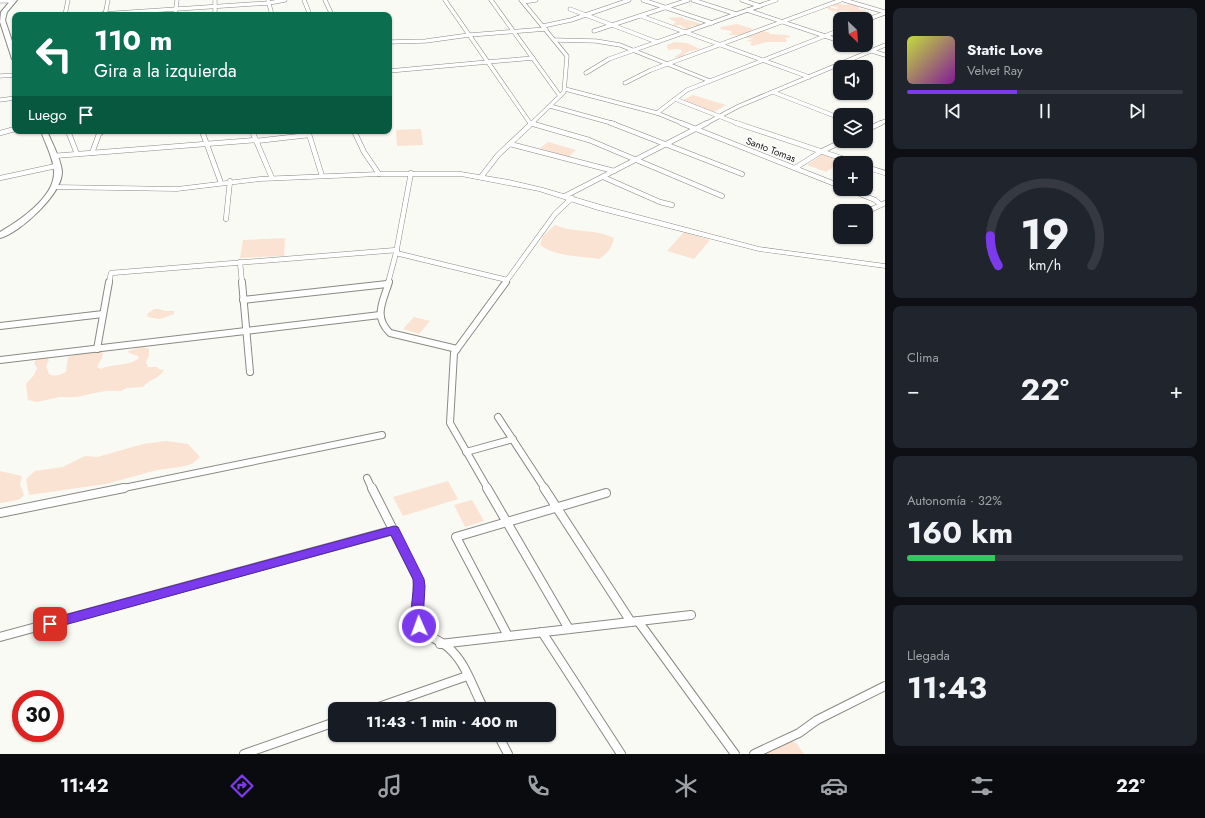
<!DOCTYPE html>
<html lang="es">
<meta charset="utf-8">
<style>
body{margin:0;font-family:Jost,sans-serif;background:#20242c;color:#f1f3f6;height:100vh;display:flex;flex-direction:column;font-size:15px;white-space:nowrap}
*{box-sizing:border-box;margin:0}
p{font-size:13px;color:#9ea1a6}
.icon{flex:none;width:22px;height:22px;fill:none;stroke:currentColor;stroke-width:2;stroke-linecap:round;stroke-linejoin:round}
.map{position:relative;flex:1;overflow:hidden}
.side{display:flex;flex-direction:column;gap:8px;padding:8px;background:#0d0f14;width:320px}
.side>*{flex:none}
.guide{position:absolute;left:12px;top:12px;width:380px;height:122px;border-radius:8px;box-shadow:0 1px 3px #0004;background:#0b6e4f;color:#fff;overflow:hidden}
.needle{width:26px;rotate:155deg}
.buttons{position:absolute;left:833px;top:12px;display:grid;gap:8px}
.buttons a{display:grid;place-items:center;width:40px;height:40px;border-radius:8px;background:#171b24;box-shadow:0 1px 3px #0004;font-size:20px}
.speed{position:absolute;left:12px;top:690px;display:flex;gap:8px;font-size:20px;font-weight:700;text-align:center}
.speed>*{display:grid;place-content:center;width:52px;height:52px;border-radius:50%;background:#171b24;box-shadow:0 1px 3px #0004;line-height:1}
.speed .limit{border:6px solid #d22;background:#fff;color:#111}
.pin{position:absolute;display:grid;place-items:center;width:34px;height:34px;color:#fff;margin:-17px;border-radius:8px;box-shadow:0 2px 6px #0006}
.me{position:absolute;width:44px;margin:-22px;rotate:358deg;stroke-linejoin:round;filter:drop-shadow(0 0 3px #0008)}
.turn{display:flex;align-items:center;gap:14px;height:84px;padding:0 16px;font-size:18px}
.turn .icon{width:52px;height:52px;stroke-width:2.5}
.turn b{display:block;font-size:28px;line-height:34px}
.then{display:flex;align-items:center;height:38px;padding:0 16px;background:#0003;gap:8px;font-size:15px}
.big{font-size:30px;font-weight:700;line-height:1.1}
.side .card{flex:1;display:flex;flex-direction:column;justify-content:center;gap:6px;min-width:0;padding:0 14px;border-radius:8px;background:#20242c}
.side .dial{align-items:center;gap:0}
.dial svg{height:104px;overflow:visible;fill:none;stroke:#363941;stroke-width:7;stroke-linecap:round;text-anchor:middle}
.dial text{fill:#f1f3f6;stroke:none}
.song{display:flex;align-items:center;gap:12px}
.cover{width:48px;height:48px;border-radius:6px;background:linear-gradient(135deg,hsl(70 70% 55%),hsl(290 70% 35%))}
.played{height:4px;border-radius:2px;background:linear-gradient(90deg,#7c3aed 40%,#363941 40%)}
.keys{display:flex;justify-content:space-around;direction:ltr}
.heat{display:flex;justify-content:space-between;align-items:center;font-size:22px;direction:ltr}
.charge{height:6px;border-radius:3px;background:linear-gradient(90deg,#34c759 32%,#363941 0)}
.trip{position:absolute;left:328px;top:702px;width:228px;height:40px;border-radius:8px;background:#171b24;box-shadow:0 1px 3px #0004;font-weight:700;line-height:40px;text-align:center}
.menu{display:flex;height:64px;justify-content:space-around;align-items:center;background:#090b0e;color:#9ea1a6}
.menu .icon{width:28px;height:28px}
.menu .current{color:#7c3aed}
.menu b{font-size:18px;color:#f1f3f6}
main{display:flex;flex:1;min-height:0}
.map>svg:first-child{display:block}
.green{fill:#fae3d3}
.lines{fill:none;stroke-linecap:round;stroke-linejoin:round}
.street-far3-casing{stroke:#898a84;stroke-width:4.5}
.street-far2-casing{stroke:#898a84;stroke-width:5.5}
.street-far1-casing{stroke:#898a84;stroke-width:8}
.street-casing{stroke:#898a84;stroke-width:10}
.secondary-casing{stroke:#898a84;stroke-width:1}
.primary-casing{stroke:#898a84;stroke-width:2}
.street-far3{stroke:#fff;stroke-width:3.5}
.street-far2{stroke:#fff;stroke-width:4.5}
.street-far1{stroke:#fff;stroke-width:6}
.street{stroke:#fff;stroke-width:8}
.secondary{fill:#fff;fill-rule:evenodd}
.primary{fill:#fff;fill-rule:evenodd}
.route{fill:#7c3aed;stroke:#51269a}
.labels{text-anchor:middle;stroke-width:3;stroke-linejoin:round;paint-order:stroke}
.far-street-label{font-size:10px;fill:#151513;stroke:#fff}
</style>
<main>
<div class="map">
<svg width="885" height="754" viewBox="0 0 885 754">
<rect width="100%" height="100%" fill="#f9faf3"/>
<!-- green -->
<g class="green">
<path d="M832,1L844,5L854,4L858,5L859,9L867,11L859,13L869,16C857,18 855,12 847,11C840,10 834,14 828,9L827,6L836,9L839,8L832,6Z"/>
<polygon points="682,17 684,19 702,24 697,26 689,25 692,27 687,29 680,25 672,26 676,22 668,18"/>
<polygon points="737,24 753,29 744,35 758,30 768,32 770,34 787,35 791,37 785,38 787,41 786,42 767,42 752,46 750,44 753,42 746,41 754,38 740,38 742,35 728,35 732,33 731,31 720,29 721,27"/>
<polygon points="674,42 687,43 700,49 687,52 681,58 674,57 681,53 682,50 676,49 668,50 667,45"/>
<polygon points="693,95 726,105 714,112 681,101"/>
<polygon points="421,129 423,145 397,146 396,130"/>
<polygon points="548,142 576,150 568,157 540,148"/>
<polygon points="823,154 842,161 826,172 807,165"/>
<path d="M555,225C574,233 597,229 614,238C612,248 607,254 599,259C581,256 556,257 540,245L543,236Z"/>
<polygon points="684,232 710,240 694,259 667,251"/>
<polygon points="285,238 284,256 240,258 243,240"/>
<polygon points="154,309 159,309 165,311 174,311 174,314 160,319 148,317 147,314"/>
<polygon points="414,317 430,321 419,334 403,329"/>
<path d="M142,347L149,349V355L146,362L148,367H157L159,369L164,370C158,380 149,379 143,387L126,388L121,391H105L76,397H60L37,402L28,400L26,384L34,375L37,368L34,363L37,357H47L49,360L46,366L49,374C54,377 61,375 66,372L68,357L88,352H103L102,358L97,367L101,369C113,363 129,367 139,358L138,356L129,353L128,351Z"/>
<polygon points="166,441 188,444 200,457 192,464 180,467 157,470 106,484 29,495 26,479 35,471 63,467 85,456 97,457 108,454 143,444"/>
<polygon points="0,471 22,476 20,484 24,495 20,499 13,501 0,503"/>
<polygon points="448,481 458,499 403,516 393,497"/>
<polygon points="472,500 484,521 465,527 454,505"/>
<polygon points="789,740 797,744 804,754 755,754"/>
</g>
<g class="lines">
<defs>
<g id="street-far3">
<polyline points="215,0 215,15"/>
<polyline points="268,0 272,15"/>
<polyline points="304,0 310,15"/>
<polyline points="325,0 332,15"/>
<polyline points="445,0 530,123 533,124"/>
<polyline points="491,0 560,96"/>
<polyline points="521,0 567,56 564,92 531,124"/>
<polyline points="643,0 712,23"/>
<polyline points="693,0 736,14"/>
<polyline points="742,0 760,6"/>
<polyline points="844,0 885,12"/>
<polyline points="0,1 13,1"/>
<polyline points="523,2 536,0"/>
<polyline points="570,9 657,42"/>
<polyline points="747,10 840,41"/>
<polyline points="102,14 269,3 285,0"/>
<polyline points="65,15 68,0"/>
<polyline points="105,15 108,0"/>
<polyline points="175,15 177,0"/>
<polyline points="641,16 809,77"/>
<polyline points="866,20 885,13"/>
<polyline points="543,26 571,20 629,0"/>
<polyline points="594,31 688,0"/>
<polyline points="470,35 546,29"/>
<polyline points="555,40 596,41 620,45 710,81"/>
<polyline points="389,42 426,41 469,35"/>
<polyline points="853,45 885,55"/>
<polyline points="389,71 533,58"/>
<polyline points="586,73 609,59 776,0"/>
<polyline points="0,76 15,75"/>
<polyline points="625,83 651,70 841,0"/>
<polyline points="565,89 657,113 684,124"/>
<polyline points="773,92 840,118"/>
<polyline points="675,99 739,124"/>
<polyline points="0,100 15,98"/>
<polyline points="550,106 615,124"/>
<polyline points="657,113 687,90 840,30"/>
<polyline points="705,124 739,106 885,45"/>
<polyline points="879,124 885,121"/>
</g>
<g id="street-far2">
<polyline points="530,123 589,140 722,196"/>
<polyline points="611,123 742,174"/>
<polyline points="681,123 840,186"/>
<polyline points="736,123 856,163"/>
<polyline points="866,130 881,123"/>
<polyline points="68,131 77,154"/>
<polyline points="202,131 221,183"/>
<polyline points="252,131 272,178"/>
<polyline points="308,131 322,176"/>
<polyline points="354,131 364,152 379,174"/>
<polyline points="0,133 15,129"/>
<polyline points="256,141 309,135"/>
<polyline points="510,144 614,171"/>
<polyline points="92,153 99,134 103,131"/>
<polyline points="53,156 256,140"/>
<polyline points="866,167 885,173"/>
<polyline points="795,168 822,151 843,141"/>
<polyline points="481,177 498,155 532,123"/>
<polyline points="603,177 660,202 672,205"/>
<polyline points="0,178 56,166"/>
<polyline points="848,189 875,200 881,205"/>
<polyline points="565,196 707,123"/>
<polyline points="866,212 885,203"/>
<polyline points="226,219 230,181"/>
<polyline points="396,253 507,280"/>
<polyline points="240,262 242,283"/>
<polyline points="109,283 111,273 397,250"/>
<polyline points="388,283 396,253 411,173"/>
<polyline points="505,283 555,214 572,198"/>
</g>
<g id="street-far1">
<polyline points="242,282 250,372"/>
<path d="M389,282C383,302 373,316 390,333L457,349"/>
<polyline points="243,300 387,284"/>
<polyline points="0,326 103,314"/>
<polyline points="97,349 109,282"/>
<polyline points="0,360 380,315"/>
<polyline points="498,417 545,489"/>
<polyline points="466,452 513,439"/>
<polyline points="367,478 372,489"/>
<polyline points="119,489 382,435"/>
<polyline points="488,489 450,423 454,353 506,282"/>
</g>
<g id="street">
<path d="M372,488L418,579L417,621C425,639 440,638 452,651C467,666 474,691 484,709"/>
<polyline points="487,488 569,629"/>
<polyline points="544,488 631,622"/>
<polyline points="0,513 124,488"/>
<polyline points="638,621 735,754"/>
<polyline points="542,632 621,754"/>
<polyline points="508,636 456,537 606,493"/>
<polyline points="0,637 394,530"/>
<polyline points="440,644 691,615"/>
<polyline points="373,709 467,676"/>
<polyline points="498,735 508,754"/>
<polyline points="244,754 335,722"/>
<polyline points="754,754 799,733 817,720 885,686"/>
</g>
<polygon id="secondary" points="379,172 461,172 509,180 543,188 604,206 759,247 885,264 885,268 759,251 598,210 539,191 461,176 379,176 260,181 177,191 54,189 51,187 54,185 177,187 260,177"/>
<g id="primary">
<polygon points="11,0 17,0 7,12 5,20 15,50 15,61 12,59 0,22 1,12"/>
<path d="M41,131H47C52,143 61,159 62,172C62,194 20,233 0,238V232C19,221 55,197 54,172C54,159 45,143 41,131Z"/>
</g>
</defs>
<!-- street-far3 casing -->
<use href="#street-far3" class="street-far3-casing"/>
<!-- street-far2 casing -->
<use href="#street-far2" class="street-far2-casing"/>
<!-- street-far1 casing -->
<use href="#street-far1" class="street-far1-casing"/>
<!-- street casing -->
<use href="#street" class="street-casing"/>
<!-- secondary casing -->
<use href="#secondary" class="secondary-casing"/>
<!-- primary casing -->
<use href="#primary" class="primary-casing"/>
<!-- street-far3 -->
<use href="#street-far3" class="street-far3"/>
<!-- street-far2 -->
<use href="#street-far2" class="street-far2"/>
<!-- street-far1 -->
<use href="#street-far1" class="street-far1"/>
<!-- street -->
<use href="#street" class="street"/>
<!-- secondary -->
<use href="#secondary" class="secondary"/>
<!-- primary -->
<use href="#primary" class="primary"/>
</g>
<!-- route -->
<path class="route" d="M394,526L398,527L424,579L425,586L423,621L425,626L423,629L419,631L414,629C407,614 415,595 413,579L391,535L50,629L46,627L44,624L46,620L50,619Z"/>
<g class="labels">
<!-- far-street labels -->
<g class="far-street-label">
<text transform="translate(771 149) rotate(21)" y="4">Santo Tomas</text>
</g>
</g>
</svg>
<div class="buttons">
<a><svg class="needle" viewBox="-14 -14 28 28"><path d="M0-13l5 13h-10z" fill="#e53935"/><path d="M0 13l5-13h-10z" fill="#9ea1a6"/></svg></a>
<a><svg class="icon" aria-label="sound" viewBox="0 0 24 24"><path d="M4 9h4l5-4v14l-5-4H4zM17 9q2 3 0 6"/></svg></a>
<a><svg class="icon" aria-label="layers" viewBox="0 0 24 24"><path d="M12 4l9 5-9 5-9-5zM3 14l9 5 9-5"/></svg></a>
<a>+</a>
<a>−</a>
</div>
<div class="speed"><div class="limit">30</div></div>
<div class="pin" style="left:50px;top:624px;background:#d93025"><svg class="icon" aria-label="arrive" viewBox="0 0 24 24"><path d="M6 21V4h12l-3 4 3 4H6"/></svg></div>
<svg class="me" style="left:419px;top:626px" viewBox="-20 -20 40 40"><circle r="17" fill="#7c3aed" stroke="#fff" stroke-width="3"/><path d="M0-11L8 9 0 5-8 9z" fill="#fff"/></svg>
<div class="trip">11:43 · 1 min · 400 m</div>
<div class="guide">
<div class="turn"><svg class="icon" aria-label="left" viewBox="0 0 24 24"><path d="M17 20v-9H6M10 6l-5 5 5 5"/></svg><div><b>110 m</b>Gira a la izquierda</div></div>
<div class="then">Luego<svg class="icon" aria-label="arrive" viewBox="0 0 24 24"><path d="M6 21V4h12l-3 4 3 4H6"/></svg></div>
</div>
</div>
<section class="side">
<div class="card">
<div class="song"><i class="cover"></i><div><b>Static Love</b><p>Velvet Ray</p></div></div>
<div class="played"></div>
<div class="keys"><svg class="icon" aria-label="previous" viewBox="0 0 24 24"><path d="M18 5L8 12l10 7zM5 5v14"/></svg><svg class="icon" aria-label="pause" viewBox="0 0 24 24"><path d="M8 5v14M16 5v14"/></svg><svg class="icon" aria-label="next" viewBox="0 0 24 24"><path d="M6 5l10 7-10 7zM19 5v14"/></svg></div>
</div>
<div class="card dial"><svg viewBox="0 0 100 80">
<path d="M14 69A42 42 0 1 1 86 69"/>
<path d="M14 69A42 42 0 0 1 8 46" stroke="#7c3aed"/>
<text x="50" y="56" font-size="32" font-weight="700">19</text>
<text x="50" y="72" font-size="11">km/h</text>
</svg></div>
<div class="card"><p>Clima</p>
<div class="heat"><a>−</a><b class="big">22°</b><a>+</a></div>
</div>
<div class="card"><p>Autonomía · 32%</p><b class="big">160 km</b><div class="charge"></div></div>
<div class="card"><p>Llegada</p><b class="big">11:43</b></div>
</section>
</main>
<nav class="menu">
<b>11:42</b>
<svg class="icon current" aria-label="directions" viewBox="0 0 24 24"><path d="M12 3l9 9-9 9-9-9zM9 14v-3h6M13 9l2 2-2 2"/></svg>
<svg class="icon" aria-label="music" viewBox="0 0 24 24"><path d="M9 18V5l10-2v13"/><circle cx="6" cy="18" r="3"/><circle cx="16" cy="16" r="3"/></svg>
<svg class="icon" aria-label="phone" viewBox="0 0 24 24"><path d="M5 4h4l2 5-3 2q2 4 5 5l2-3 5 2v4C11 20 4 13 5 4z"/></svg>
<svg class="icon" aria-label="climate" viewBox="0 0 24 24"><path d="M12 3v18M4 7l16 10M4 17L20 7"/></svg>
<svg class="icon" aria-label="car" viewBox="0 0 24 24"><path d="M5 17H2v-5l4-1 3-4h7l3 4 3 1v5h-3M9 17h6M6 11h13"/><circle cx="7" cy="17" r="2"/><circle cx="17" cy="17" r="2"/></svg>
<svg class="icon" aria-label="filters" viewBox="0 0 24 24"><path d="M4 7h16M4 17h16"/><circle cx="9" cy="7" r="2"/><circle cx="15" cy="17" r="2"/></svg>
<b>22°</b>
</nav>
